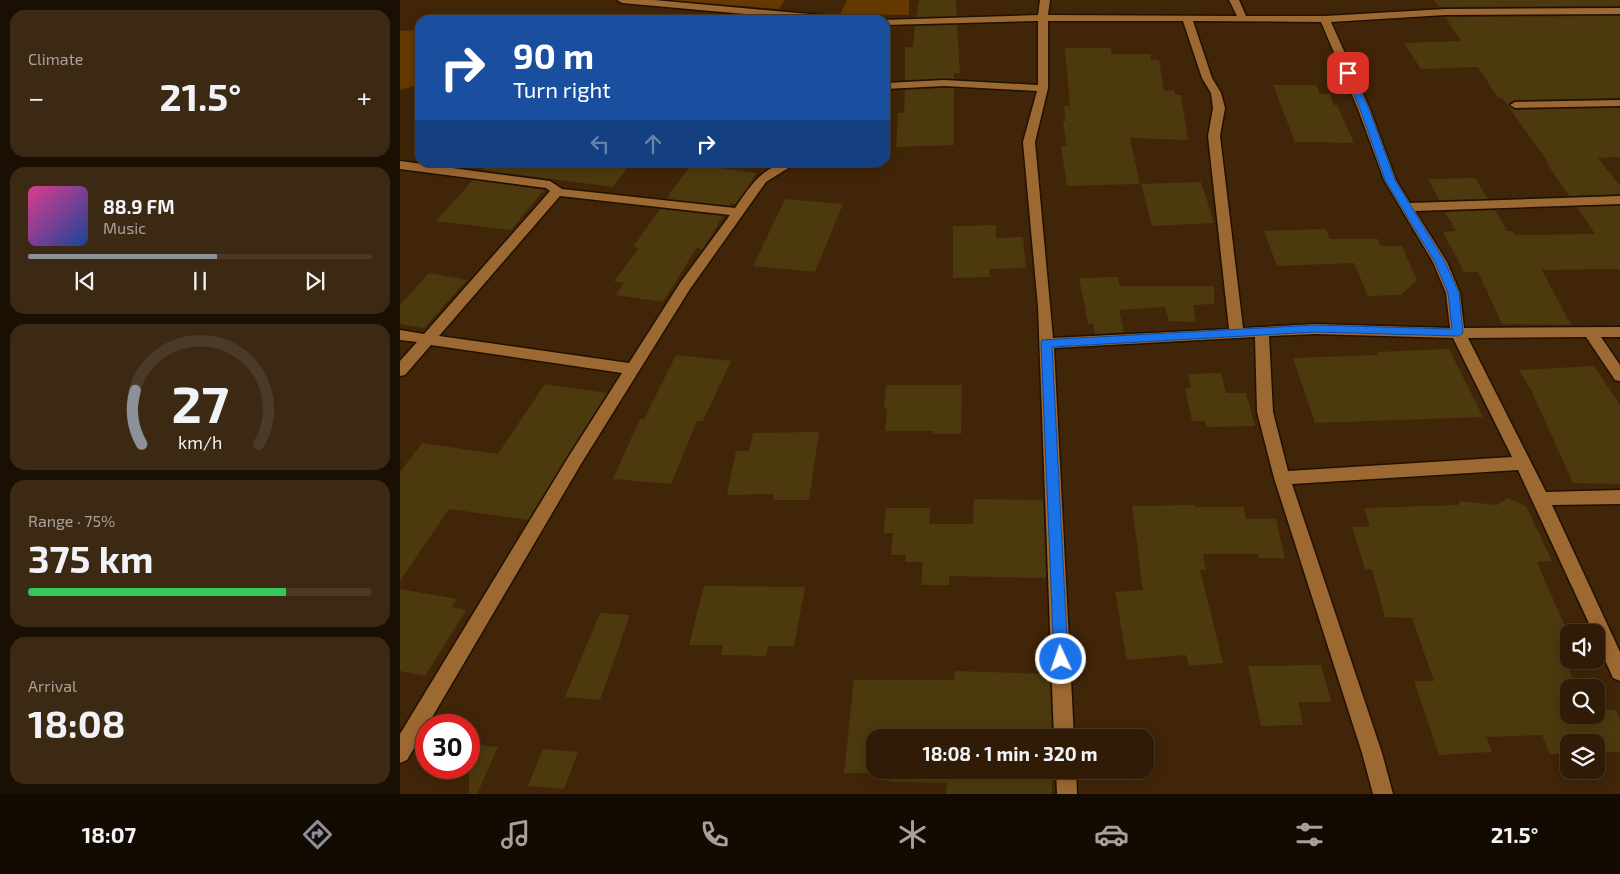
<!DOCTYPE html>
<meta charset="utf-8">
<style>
body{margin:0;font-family:"Exo 2",sans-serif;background:#3c2914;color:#f1f3f6;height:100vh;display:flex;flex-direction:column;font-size:19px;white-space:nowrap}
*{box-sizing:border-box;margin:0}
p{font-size:16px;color:#a8a19b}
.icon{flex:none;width:28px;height:28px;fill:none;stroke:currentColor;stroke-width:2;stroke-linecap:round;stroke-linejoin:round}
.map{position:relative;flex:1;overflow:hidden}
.side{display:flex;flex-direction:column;gap:10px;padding:10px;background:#1a0f03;width:400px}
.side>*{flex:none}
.hud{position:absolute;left:15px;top:15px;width:475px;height:152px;border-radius:15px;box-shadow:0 2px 12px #0003,0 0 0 1px #4b3a28;background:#1a4fa0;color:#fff;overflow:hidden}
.controls{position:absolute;left:1160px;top:624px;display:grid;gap:10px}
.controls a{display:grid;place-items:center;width:45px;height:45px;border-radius:10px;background:#301c06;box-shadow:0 2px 12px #0003,0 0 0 1px #4b3a28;font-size:25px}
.speed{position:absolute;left:15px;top:714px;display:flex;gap:10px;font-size:25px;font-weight:700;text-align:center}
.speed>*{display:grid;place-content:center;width:65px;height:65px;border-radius:50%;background:#301c06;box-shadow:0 2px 12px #0003,0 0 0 1px #4b3a28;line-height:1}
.speed .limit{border:8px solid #d22;background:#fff;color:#111}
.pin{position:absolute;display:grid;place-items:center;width:42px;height:42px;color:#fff;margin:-21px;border-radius:10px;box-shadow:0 2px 8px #0006}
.me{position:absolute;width:55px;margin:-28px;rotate:357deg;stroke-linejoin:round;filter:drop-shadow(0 0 4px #0008)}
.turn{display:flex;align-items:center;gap:18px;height:105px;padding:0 15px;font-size:22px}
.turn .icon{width:65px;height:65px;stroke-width:2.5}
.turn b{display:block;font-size:35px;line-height:42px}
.lanes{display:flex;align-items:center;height:48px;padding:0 15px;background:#0003;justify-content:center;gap:25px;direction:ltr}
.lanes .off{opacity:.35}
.big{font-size:38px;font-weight:700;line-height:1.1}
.side .widget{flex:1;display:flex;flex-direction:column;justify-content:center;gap:8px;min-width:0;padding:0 18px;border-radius:15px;background:#3c2914}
.side .dial{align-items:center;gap:0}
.dial svg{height:130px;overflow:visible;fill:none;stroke:#4b3a28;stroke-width:7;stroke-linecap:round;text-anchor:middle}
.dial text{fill:#f1f3f6;stroke:none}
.song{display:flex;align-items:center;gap:15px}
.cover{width:60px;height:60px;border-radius:8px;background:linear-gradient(135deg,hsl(330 70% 55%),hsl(220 70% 35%))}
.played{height:5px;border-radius:2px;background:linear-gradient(90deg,#8c9099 55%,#4b3a28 55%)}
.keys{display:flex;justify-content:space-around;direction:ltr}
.heat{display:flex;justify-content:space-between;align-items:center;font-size:28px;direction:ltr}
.charge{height:8px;border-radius:4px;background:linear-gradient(90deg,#34c759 75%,#4b3a28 0)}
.trip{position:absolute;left:466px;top:729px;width:288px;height:50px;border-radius:15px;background:#301c06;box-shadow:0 2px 12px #0003,0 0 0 1px #4b3a28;font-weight:700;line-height:50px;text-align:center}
.dock{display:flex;height:80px;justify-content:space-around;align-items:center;background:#130b02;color:#a8a19b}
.dock .icon{width:35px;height:35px}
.dock .on{color:#8c9099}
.dock b{font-size:22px;color:#f1f3f6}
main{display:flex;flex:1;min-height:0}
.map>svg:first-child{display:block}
.green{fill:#663900}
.building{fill:#4c390e}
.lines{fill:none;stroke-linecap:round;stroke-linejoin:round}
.street-casing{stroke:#211102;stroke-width:3}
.street{fill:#9d6933;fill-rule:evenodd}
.route{fill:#1a73e8;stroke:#114b97}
</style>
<main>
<section class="side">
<div class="widget"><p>Climate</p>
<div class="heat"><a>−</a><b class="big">21.5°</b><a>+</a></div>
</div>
<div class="widget">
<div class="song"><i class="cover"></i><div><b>88.9 FM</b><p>Music</p></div></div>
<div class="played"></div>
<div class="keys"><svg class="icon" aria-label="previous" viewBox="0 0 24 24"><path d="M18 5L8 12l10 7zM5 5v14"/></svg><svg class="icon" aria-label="pause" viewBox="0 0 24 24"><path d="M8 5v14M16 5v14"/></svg><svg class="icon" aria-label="next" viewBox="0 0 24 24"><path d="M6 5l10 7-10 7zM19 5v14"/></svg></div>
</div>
<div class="widget dial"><svg viewBox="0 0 100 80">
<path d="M14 69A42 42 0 1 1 86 69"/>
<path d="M14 69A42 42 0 0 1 10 36" stroke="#8c9099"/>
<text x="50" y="56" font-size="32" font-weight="700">27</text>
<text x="50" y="72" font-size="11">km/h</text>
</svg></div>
<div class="widget"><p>Range · 75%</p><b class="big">375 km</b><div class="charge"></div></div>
<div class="widget"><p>Arrival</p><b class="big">18:08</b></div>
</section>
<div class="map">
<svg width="1220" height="794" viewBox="0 0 1220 794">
<rect width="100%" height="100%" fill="#402508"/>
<!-- green -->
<g class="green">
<polygon points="264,0 385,0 379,9"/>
<polygon points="447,0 509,0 509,15 440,14"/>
<polygon points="20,30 20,84 0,90 0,31"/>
</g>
<!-- building -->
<g class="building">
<polygon points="519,0 556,0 557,16 516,17"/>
<polygon points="1034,0 1220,0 1220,6 1039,7"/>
<polygon points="1220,16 1220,98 1115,100 1108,104 1115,110 1220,108 1220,157 1198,158 1220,186 1220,194 1169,196 1146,162 1148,162 1102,98 1098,98 1078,67 1021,69 1004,43 1061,41 1045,17"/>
<polygon points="557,25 560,73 554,73 554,79 505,80 505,47 513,47 515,26"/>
<polygon points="665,48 711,48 711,54 751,54 751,60 759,60 764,91 774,90 775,95 781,95 788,140 730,138 740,184 667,186 661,146 667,146 663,121 666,121 664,106 670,106"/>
<polygon points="873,85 916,85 920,94 930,94 934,105 937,105 954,143 895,142"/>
<polygon points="544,88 554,88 554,145 496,147 498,113 504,113 505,90"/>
<polygon points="89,162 232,162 213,187 82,170"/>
<polygon points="292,164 357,173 336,204 331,203 330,206 267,199 270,194 269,194"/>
<polygon points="1075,178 1088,199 1039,200 1028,179"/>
<polygon points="73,180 144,190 111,230 36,221"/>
<polygon points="801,182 814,223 752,226 741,184"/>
<polygon points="385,199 443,204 415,272 353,266"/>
<polygon points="1220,206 1220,272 1218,269 1142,270 1171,325 1102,324 1078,272 1064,272 1043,232 1056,231 1045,212 1095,210 1107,231 1112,231 1115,235 1195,234 1177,207"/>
<polygon points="260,209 323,216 302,250 297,247 263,302 215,295 224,283 214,281 239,248 233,247"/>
<polygon points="596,225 596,238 623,237 626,268 589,269 590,277 553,278 553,226"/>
<polygon points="926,229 930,239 978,239 980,246 1002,246 1017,280 1001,295 968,296 954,263 877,266 864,231"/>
<polygon points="29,273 67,280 24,328 0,324 0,305"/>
<polygon points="718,277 720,286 814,286 814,304 793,305 796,322 769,321 765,307 719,310 724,332 695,334 693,323 688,324 679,278"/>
<polygon points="1049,349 1083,417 915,423 893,358 978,355 977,352"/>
<polygon points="276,355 331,361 303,421 297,421 271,484 213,479 240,419 244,419"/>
<polygon points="1194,366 1220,405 1220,484 1173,483 1132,392 1119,370"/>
<polygon points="821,373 826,393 846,393 855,426 806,427 805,421 792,421 785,388 791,388 788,374"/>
<polygon points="145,384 207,393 128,520 49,509 0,581 0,472 22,443 98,454"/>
<polygon points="486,385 562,385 561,434 533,434 533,431 485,431 487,408 484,408"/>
<polygon points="419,432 409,500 373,500 374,494 327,495 336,451 349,451 353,433"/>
<polygon points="1108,498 1126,506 1152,561 1137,562 1169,636 1169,660 1179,660 1180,662 1166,662 1177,688 1169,688 1169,715 1196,715 1196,710 1216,710 1220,720 1220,752 1196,753 1196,742 1169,742 1169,754 1150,754 1142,735 1086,737 1092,752 1039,755 1014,681 1034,681 1012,618 985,617 972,569 965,569 952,527 970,527 964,508 1058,505 1060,501 1097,505"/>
<polygon points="574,499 643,500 646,578 549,576 549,585 521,585 523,562 505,562 506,555 491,555 493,533 484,533 486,508 530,508 529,524 573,524"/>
<polygon points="794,505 795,507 844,507 846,519 876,519 885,558 859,558 858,554 803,554 806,570 800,570 823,663 789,666 786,655 727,660 715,592 743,590 732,506"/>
<polygon points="304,586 405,587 394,646 368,646 366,656 321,655 323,645 289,645"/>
<polygon points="0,589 57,599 52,607 66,610 25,676 0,671"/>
<polygon points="200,613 230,615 200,700 165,697"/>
<polygon points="921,665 931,702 898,702 903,725 861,726 848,666"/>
<polygon points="555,671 650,674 652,738 475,738 475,770 652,770 652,794 546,794 547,783 489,782 491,773 444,773 454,680 554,680"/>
<polygon points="69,744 98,747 77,794 69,794"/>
<polygon points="143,749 178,752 164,789 128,786"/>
</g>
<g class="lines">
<defs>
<g id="street">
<polygon points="217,0 254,0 443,17 448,20 411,20 222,3"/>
<path d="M640,0H650L648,15L837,16L829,0H839L846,16H925L1045,9L1220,8V14L1045,15L931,22L970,109L996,180L1010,203L1220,196V204L1015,211L1047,262L1060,293L1064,328L1220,327V337H1201L1220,365V381L1215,380L1186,337L1068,338L1146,492L1220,490V504L1152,505L1220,652V681L1213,678L1196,640V632H1193L1118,470L892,484L982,753L993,794H973L962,753L874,478L857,412L855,337L654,348L674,738H654L638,307L623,142L637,91L544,86L485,89V83L544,80L638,85V21L485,25V20H481L638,15ZM648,21H783L802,78L811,93L813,108L808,136L829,329L653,338L635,142L648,88ZM793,21L921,22L958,109L984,180L1033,262L1046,293L1050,328L915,324L843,328L820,136L825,108L821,93L812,78ZM915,334L1053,338L1112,457L888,471L873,412L869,336Z"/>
<polygon points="1220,100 1220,106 1115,108 1110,105 1115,102"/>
<path d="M0,161L150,181L162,189L335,208C352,184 364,162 398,162L366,182L290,289L181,464L7,760L0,763V734L169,456L222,373L31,345L5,375L0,376V361L17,342L0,340V330L24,334L150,191L146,188L0,169ZM160,196L330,215L280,283L229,363L39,336Z"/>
<polygon points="656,770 676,770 677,794 657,794"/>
</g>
</defs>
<!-- street casing -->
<use href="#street" class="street-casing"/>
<!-- street -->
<use href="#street" class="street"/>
</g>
<!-- route -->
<polygon class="route" points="948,70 952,73 969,109 995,180 1045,262 1059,293 1063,333 1058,336 915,332 652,347 668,659 666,663 661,665 656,663 654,659 641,343 642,340 915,325 1052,329 1048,293 1035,262 985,180 960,109 945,73"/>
</svg>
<div class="controls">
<a><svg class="icon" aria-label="sound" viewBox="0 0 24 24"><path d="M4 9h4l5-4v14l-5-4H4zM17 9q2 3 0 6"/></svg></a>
<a><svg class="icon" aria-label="search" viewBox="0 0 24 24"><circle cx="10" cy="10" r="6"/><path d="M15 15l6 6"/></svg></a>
<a><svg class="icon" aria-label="layers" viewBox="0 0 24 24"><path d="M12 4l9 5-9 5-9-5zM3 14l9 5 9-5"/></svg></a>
</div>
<div class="speed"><div class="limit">30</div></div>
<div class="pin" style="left:948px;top:73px;background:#d93025"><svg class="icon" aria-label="arrive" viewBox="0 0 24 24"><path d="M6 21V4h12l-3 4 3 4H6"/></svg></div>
<svg class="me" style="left:661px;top:659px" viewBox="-20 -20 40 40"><circle r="17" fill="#1a73e8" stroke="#fff" stroke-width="3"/><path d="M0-11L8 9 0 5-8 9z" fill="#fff"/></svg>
<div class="trip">18:08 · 1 min · 320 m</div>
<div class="hud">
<div class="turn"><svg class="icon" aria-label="right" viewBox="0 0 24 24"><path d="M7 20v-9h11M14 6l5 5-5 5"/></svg><div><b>90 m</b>Turn right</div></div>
<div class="lanes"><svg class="icon off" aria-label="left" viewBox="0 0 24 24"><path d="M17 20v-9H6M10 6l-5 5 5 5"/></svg><svg class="icon off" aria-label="ahead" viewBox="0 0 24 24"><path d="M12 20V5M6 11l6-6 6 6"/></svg><svg class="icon" aria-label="right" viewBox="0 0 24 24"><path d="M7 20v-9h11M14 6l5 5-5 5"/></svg></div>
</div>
</div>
</main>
<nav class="dock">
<b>18:07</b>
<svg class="icon on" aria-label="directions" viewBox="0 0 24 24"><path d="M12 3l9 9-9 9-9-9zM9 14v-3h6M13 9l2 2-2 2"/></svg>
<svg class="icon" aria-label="music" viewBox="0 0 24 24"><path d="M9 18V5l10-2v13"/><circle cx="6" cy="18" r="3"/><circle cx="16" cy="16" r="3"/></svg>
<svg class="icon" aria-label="phone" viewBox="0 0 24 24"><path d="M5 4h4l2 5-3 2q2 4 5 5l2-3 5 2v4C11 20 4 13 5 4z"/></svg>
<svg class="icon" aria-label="climate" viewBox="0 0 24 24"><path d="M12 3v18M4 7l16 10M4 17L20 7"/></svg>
<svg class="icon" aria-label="car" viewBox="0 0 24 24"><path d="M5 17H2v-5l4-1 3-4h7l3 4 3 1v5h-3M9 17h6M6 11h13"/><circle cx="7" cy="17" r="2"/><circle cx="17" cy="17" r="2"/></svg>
<svg class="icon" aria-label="filters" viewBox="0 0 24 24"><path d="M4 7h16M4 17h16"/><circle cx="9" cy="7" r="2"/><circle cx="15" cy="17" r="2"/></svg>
<b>21.5°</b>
</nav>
